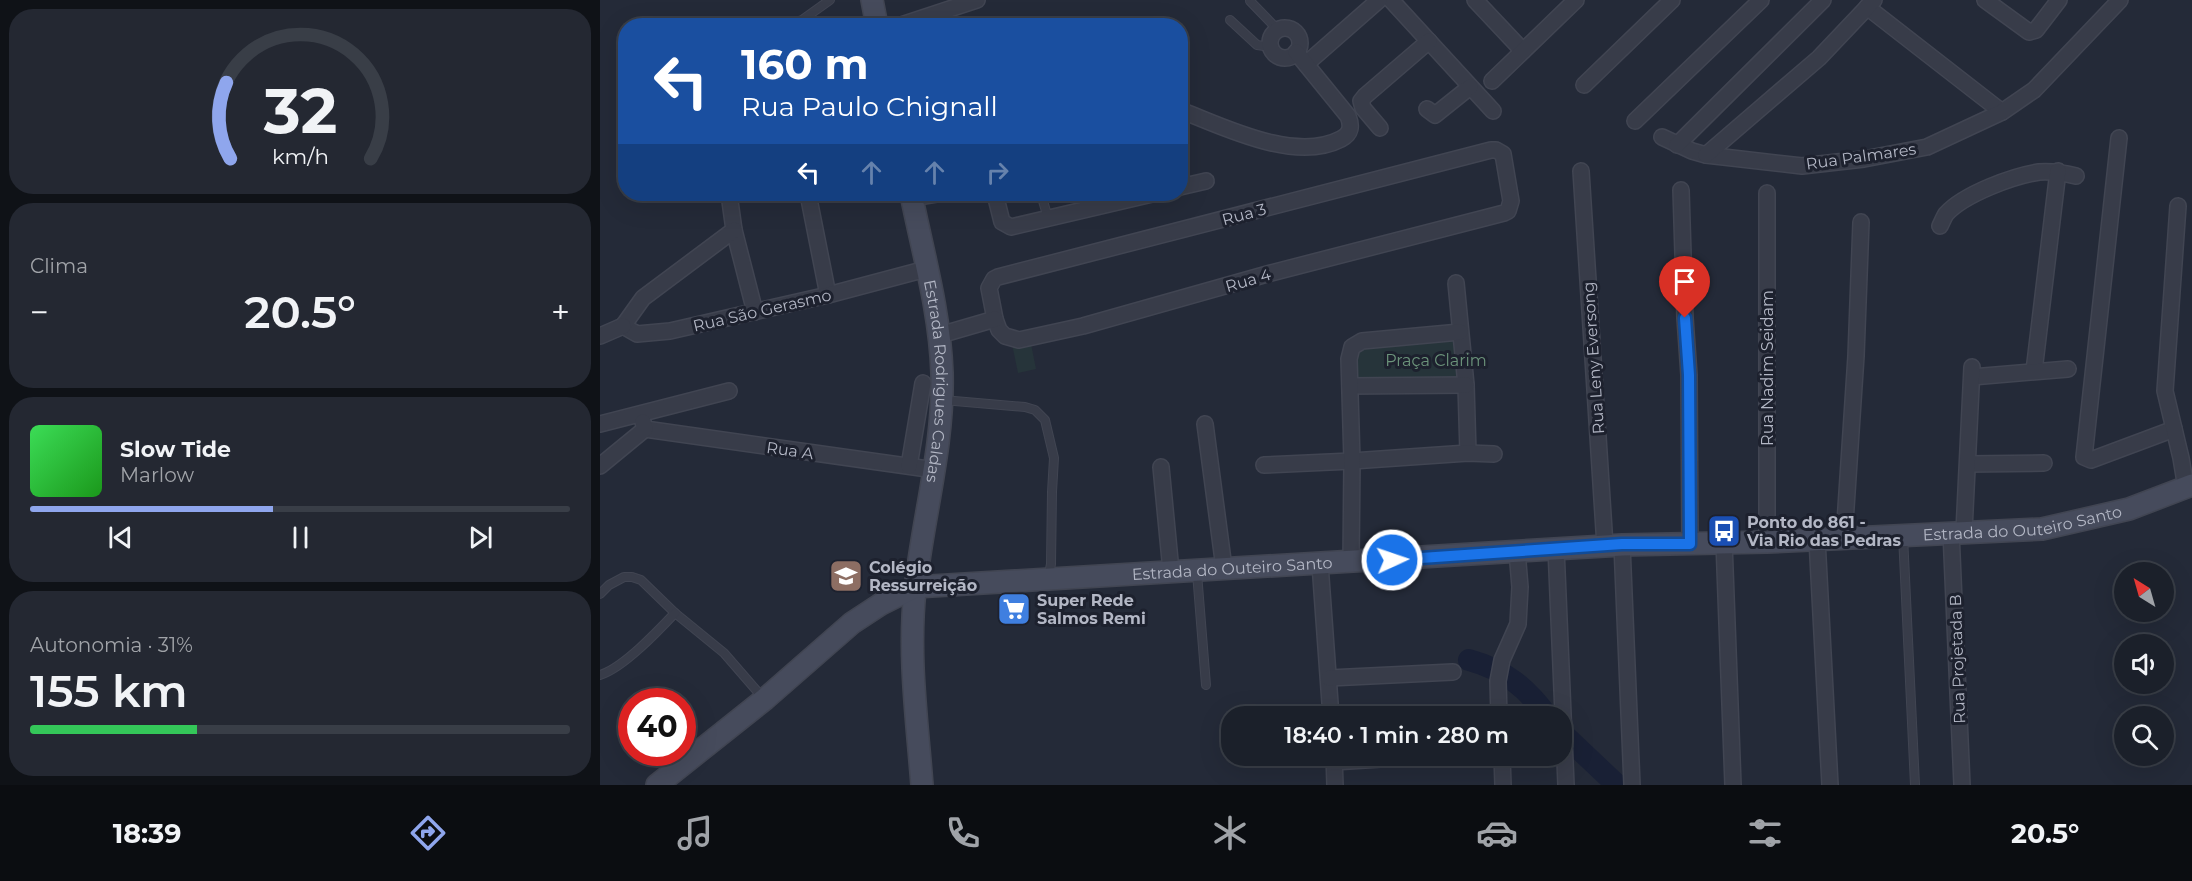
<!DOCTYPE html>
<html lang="pt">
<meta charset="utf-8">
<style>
body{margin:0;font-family:Montserrat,sans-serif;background:#242832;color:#f1f3f6;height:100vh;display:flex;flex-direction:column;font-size:22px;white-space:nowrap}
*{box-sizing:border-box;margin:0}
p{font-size:20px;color:#a0a3a8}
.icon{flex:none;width:33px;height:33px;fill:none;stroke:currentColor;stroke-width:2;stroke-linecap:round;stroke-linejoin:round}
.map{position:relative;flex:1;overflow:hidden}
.sheet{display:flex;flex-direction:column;gap:9px;padding:9px;background:#0f1217;width:600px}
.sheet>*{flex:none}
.guide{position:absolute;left:18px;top:18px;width:570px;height:183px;border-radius:24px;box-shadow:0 6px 24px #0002,0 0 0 2px #393e47;background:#1a4fa0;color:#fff;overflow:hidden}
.needle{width:39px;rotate:323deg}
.tools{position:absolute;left:1514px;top:562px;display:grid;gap:12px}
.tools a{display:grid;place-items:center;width:60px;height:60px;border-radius:50%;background:#1b202a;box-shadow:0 6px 24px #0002,0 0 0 2px #393e47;font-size:30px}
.speed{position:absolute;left:18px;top:688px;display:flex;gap:12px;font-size:30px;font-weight:700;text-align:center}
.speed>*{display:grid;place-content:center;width:78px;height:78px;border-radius:50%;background:#1b202a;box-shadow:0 6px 24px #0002,0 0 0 2px #393e47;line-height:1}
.speed .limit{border:9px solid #d22;background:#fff;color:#111}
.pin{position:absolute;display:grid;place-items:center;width:51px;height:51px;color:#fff;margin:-62px -26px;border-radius:50% 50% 50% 0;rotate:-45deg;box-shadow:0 0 6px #0007}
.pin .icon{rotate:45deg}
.me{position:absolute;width:66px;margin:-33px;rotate:87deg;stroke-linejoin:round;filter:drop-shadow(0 0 4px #0008)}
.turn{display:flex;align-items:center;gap:21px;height:126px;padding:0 24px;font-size:27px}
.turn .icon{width:78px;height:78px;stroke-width:2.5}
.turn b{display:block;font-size:42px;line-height:51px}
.lanes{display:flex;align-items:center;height:57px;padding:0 24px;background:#0003;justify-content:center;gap:30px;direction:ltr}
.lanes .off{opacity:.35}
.big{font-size:45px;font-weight:600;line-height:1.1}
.sheet .widget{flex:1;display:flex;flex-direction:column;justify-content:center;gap:9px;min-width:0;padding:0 21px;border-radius:24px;background:#242832}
.sheet .dial{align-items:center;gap:0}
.dial svg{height:156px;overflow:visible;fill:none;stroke:#393e47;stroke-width:7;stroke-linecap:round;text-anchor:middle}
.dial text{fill:#f1f3f6;stroke:none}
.song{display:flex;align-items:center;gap:18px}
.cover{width:72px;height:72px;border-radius:9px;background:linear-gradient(135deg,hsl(130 70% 55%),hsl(120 70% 35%))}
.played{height:6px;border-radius:3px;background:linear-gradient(90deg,#8fa6ed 45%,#393e47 45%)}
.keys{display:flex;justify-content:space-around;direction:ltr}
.heat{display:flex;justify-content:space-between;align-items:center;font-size:33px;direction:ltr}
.charge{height:9px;border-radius:4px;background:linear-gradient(90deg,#34c759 31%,#393e47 0)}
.trip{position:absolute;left:621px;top:706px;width:351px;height:60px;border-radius:24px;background:#1b202a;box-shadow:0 6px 24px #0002,0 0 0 2px #393e47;font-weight:600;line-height:60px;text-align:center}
.menu{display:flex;height:96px;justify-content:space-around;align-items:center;background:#0b0d11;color:#a0a3a8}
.menu .icon{width:42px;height:42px}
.menu .selected{color:#8fa6ed}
.menu b{font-size:27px;color:#f1f3f6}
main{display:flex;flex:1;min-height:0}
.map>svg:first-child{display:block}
.green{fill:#26343a}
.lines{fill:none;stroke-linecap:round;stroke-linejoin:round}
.river{stroke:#192035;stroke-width:22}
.lane-casing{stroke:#414552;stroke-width:10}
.street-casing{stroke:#414552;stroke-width:18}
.secondary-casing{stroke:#414552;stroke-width:24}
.lane{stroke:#383c49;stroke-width:8}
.street{stroke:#383c49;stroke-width:15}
.secondary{stroke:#464b5c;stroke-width:21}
.route-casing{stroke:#114b97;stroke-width:15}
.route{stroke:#1a73e8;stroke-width:10}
.labels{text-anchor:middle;stroke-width:6;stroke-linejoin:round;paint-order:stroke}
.street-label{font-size:16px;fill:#b3b7c5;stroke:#1d212e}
.park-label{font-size:16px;fill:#6c947b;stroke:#1d212e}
.poi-label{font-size:16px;font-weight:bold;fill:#b3b7c5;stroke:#1d212e;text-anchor:start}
</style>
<main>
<section class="sheet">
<div class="widget dial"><svg viewBox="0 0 100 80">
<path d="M14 69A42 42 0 1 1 86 69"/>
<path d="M14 69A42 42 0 0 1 12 30" stroke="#8fa6ed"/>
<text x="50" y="56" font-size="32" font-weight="700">32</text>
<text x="50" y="72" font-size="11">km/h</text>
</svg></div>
<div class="widget"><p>Clima</p>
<div class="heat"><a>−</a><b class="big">20.5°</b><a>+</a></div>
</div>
<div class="widget">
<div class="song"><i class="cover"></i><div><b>Slow Tide</b><p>Marlow</p></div></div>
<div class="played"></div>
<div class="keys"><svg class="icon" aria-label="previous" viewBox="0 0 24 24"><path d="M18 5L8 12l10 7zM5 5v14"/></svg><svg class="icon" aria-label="pause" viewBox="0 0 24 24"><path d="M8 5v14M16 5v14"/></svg><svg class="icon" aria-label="next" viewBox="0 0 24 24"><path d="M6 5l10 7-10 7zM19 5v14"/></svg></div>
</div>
<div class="widget"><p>Autonomia · 31%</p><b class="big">155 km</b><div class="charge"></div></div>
</section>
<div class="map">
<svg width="1592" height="785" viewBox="0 0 1592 785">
<rect width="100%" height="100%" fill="#242a38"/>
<!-- green -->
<g class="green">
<polygon points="860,332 866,385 750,386 752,347"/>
<polygon points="430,339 436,369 418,373 412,344"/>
</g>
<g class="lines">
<!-- river -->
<g class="river">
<path d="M869,660C905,670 926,687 948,717"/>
<polyline points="962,733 1017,785"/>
</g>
<defs>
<g id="lane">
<polyline points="650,1 678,30"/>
<polyline points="630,20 657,45 671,47"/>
<polyline points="186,26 202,20 230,0"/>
<polyline points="441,194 448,218"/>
<polyline points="343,400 425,407 435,410 445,420 454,458 452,492 451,564 448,579"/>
<polyline points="1303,536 1315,785"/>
<polyline points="597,573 606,685"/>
<polyline points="0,594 9,585 24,577 32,577 41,580 75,613 124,653 163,698"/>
<path d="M0,675C23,668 58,631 75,613"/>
</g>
<g id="street">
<polyline points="791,0 893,111"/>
<polyline points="875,0 923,51"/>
<polyline points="1385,0 1429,32 1436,30 1459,0"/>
<polyline points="1267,7 1402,112"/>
<polyline points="298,26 377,0"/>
<circle cx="685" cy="43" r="15"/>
<polyline points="706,64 779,0"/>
<polyline points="892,81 976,0"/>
<polyline points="984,85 1072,0"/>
<polyline points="827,109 835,115 870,87"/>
<path d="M580,110C624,127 695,163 741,139C751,134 752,126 748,116L696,52"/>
<polyline points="1035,121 1161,0"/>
<polyline points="780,128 763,108 761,101 765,96 829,41"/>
<polyline points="1062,137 1092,151 1106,155 1202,166 1264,159 1327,147 1402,112 1434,90 1520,0"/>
<polyline points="1519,138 1484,457 1491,460 1574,429"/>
<polyline points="1077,145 1223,0"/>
<polygon points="891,150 896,150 903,154 911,201 908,211 904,213 671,273 483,326 419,340 405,336 399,330 395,319 389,288 394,279 398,277"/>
<polyline points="1106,155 1219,58 1274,0"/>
<polyline points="981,171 1005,546"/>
<polyline points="580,187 606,181"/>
<polyline points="1081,190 1085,318 1089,375 1090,544"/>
<polyline points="129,194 134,230 155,312"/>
<polyline points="208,194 228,295"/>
<polyline points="395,194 402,222 411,227 552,194"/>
<polyline points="312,198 336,194"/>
<polyline points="1578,206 1565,391 1581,458 1586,488"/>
<path d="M1340,226C1342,222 1344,217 1346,214C1364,194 1413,176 1439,172C1452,171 1464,173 1476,176"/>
<polyline points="856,283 866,385 868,453"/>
<polyline points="23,326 37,334 70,331 228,295 326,269"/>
<polyline points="23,326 43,298 134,230"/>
<polyline points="340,335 395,319"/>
<polyline points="0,336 23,326"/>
<polyline points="1434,371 1458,171"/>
<polyline points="1372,377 1468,369"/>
<polyline points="750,386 866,385"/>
<polyline points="0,424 129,391"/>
<polyline points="605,424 624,568"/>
<polyline points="45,429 335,470"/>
<polyline points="1368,464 1444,463"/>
<polyline points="664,465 752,461 868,453 894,454"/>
<polyline points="0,466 45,429 43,422"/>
<polyline points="309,466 323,383"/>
<polyline points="561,467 571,571"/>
<polyline points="1364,531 1372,367"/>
<polyline points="1351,532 1362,785"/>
<polyline points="1244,538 1256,356 1261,222"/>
<polyline points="1217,539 1230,785"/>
<polyline points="1124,542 1133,785"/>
<polyline points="1167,542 1167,193"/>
<polyline points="1022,545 1032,785"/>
<polyline points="956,548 966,785"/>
<polyline points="751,562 752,461 749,359 752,347 762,341 860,332"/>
<polyline points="720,564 731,717"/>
<polyline points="729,678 853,672"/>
<polyline points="899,717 898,681 902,660 918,624 920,587 917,551"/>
<polyline points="734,756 735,785"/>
<polyline points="902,756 903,785"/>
<polyline points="734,762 827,756"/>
</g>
<g id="secondary">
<polyline points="272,0 277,26"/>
<path id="s1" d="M311,194C323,253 340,312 342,373C344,446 323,517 315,590C308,655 317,720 322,785"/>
<path id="s2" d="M57,785L165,699L252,623L281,604L315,587L1022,545L1167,542L1442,529L1529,509L1592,485"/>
</g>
</defs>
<!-- lane casing -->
<use href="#lane" class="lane-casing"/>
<!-- street casing -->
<use href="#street" class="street-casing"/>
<!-- secondary casing -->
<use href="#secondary" class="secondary-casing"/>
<!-- lane -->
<use href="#lane" class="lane"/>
<!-- street -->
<use href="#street" class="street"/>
<!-- secondary -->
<use href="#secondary" class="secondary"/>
</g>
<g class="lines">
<defs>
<polyline id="route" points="792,560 1022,544 1090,544 1089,375 1085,318"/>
</defs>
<!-- route casing -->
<use href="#route" class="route-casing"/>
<!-- route -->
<use href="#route" class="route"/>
</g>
<!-- icons -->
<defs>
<symbol id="bus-square" viewBox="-11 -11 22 22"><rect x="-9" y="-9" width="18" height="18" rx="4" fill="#1a4fb4" stroke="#1d212e"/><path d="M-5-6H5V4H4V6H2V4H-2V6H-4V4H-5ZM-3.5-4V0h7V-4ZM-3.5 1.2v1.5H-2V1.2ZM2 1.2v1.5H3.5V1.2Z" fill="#fff"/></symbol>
<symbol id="school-square" viewBox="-11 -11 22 22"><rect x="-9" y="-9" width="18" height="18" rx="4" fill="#8d6e63" stroke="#1d212e"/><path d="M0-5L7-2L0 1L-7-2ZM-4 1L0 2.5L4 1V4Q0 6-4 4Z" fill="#fff"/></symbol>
<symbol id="supermarket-square" viewBox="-11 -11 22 22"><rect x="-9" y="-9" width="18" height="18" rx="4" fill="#3f7fe0" stroke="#1d212e"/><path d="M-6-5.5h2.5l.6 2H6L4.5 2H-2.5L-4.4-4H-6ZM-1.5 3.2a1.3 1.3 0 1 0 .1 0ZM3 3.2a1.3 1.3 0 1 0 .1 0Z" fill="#fff"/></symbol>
</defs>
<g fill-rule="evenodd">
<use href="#bus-square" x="1105" y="512" width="38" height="38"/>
<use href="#school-square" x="227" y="557" width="38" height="38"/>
<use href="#supermarket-square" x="395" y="590" width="38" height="38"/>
</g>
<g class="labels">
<!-- street labels -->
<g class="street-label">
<text transform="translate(1261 156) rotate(-8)" y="6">Rua Palmares</text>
<text transform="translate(644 214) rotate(-15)" y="6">Rua 3</text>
<text transform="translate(648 280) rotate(-16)" y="6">Rua 4</text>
<text transform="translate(162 310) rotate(-13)" y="6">Rua São Gerasmo</text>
<text transform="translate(993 358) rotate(-94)" y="6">Rua Leny Eversong</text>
<text transform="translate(1167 368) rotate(-90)" y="6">Rua Nadim Seidam</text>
<text dy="6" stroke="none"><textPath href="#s1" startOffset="190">Estrada Rodrigues Caldas</textPath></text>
<text transform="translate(190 450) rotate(8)" y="6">Rua A</text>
<text dy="6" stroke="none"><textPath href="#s2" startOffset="1436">Estrada do Outeiro Santo</textPath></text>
<text dy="6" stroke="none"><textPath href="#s2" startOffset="644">Estrada do Outeiro Santo</textPath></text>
<text transform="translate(1357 659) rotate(-92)" y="6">Rua Projetada B</text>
</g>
<!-- park labels -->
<g class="park-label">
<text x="836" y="366">Praça Clarim</text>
</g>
<!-- poi labels -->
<g class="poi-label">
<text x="1147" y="528">Ponto do 861 -<tspan x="1147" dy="18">Via Rio das Pedras</tspan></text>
<text x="269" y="573">Colégio<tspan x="269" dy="18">Ressurreição</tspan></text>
<text x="437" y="606">Super Rede<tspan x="437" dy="18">Salmos Remi</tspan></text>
</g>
</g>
</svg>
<div class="tools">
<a><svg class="needle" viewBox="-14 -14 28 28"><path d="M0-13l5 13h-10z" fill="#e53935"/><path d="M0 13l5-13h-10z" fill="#a0a3a8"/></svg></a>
<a><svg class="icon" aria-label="sound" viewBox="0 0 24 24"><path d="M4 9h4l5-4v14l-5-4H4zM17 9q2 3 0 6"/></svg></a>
<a><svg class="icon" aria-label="search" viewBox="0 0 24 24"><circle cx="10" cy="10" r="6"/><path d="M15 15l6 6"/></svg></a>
</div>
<div class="speed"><div class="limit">40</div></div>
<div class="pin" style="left:1085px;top:318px;background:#d93025"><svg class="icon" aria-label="arrive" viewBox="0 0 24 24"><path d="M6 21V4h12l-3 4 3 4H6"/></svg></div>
<svg class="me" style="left:792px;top:560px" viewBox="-20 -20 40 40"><circle r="17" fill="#1a73e8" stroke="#fff" stroke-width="3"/><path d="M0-11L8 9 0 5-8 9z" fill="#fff"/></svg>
<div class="trip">18:40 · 1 min · 280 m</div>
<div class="guide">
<div class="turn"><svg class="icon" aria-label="left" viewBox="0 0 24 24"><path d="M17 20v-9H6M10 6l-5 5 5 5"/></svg><div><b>160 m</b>Rua Paulo Chignall</div></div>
<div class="lanes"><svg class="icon" aria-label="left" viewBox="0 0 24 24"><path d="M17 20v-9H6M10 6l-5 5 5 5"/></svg><svg class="icon off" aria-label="ahead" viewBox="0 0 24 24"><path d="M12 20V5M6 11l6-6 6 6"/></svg><svg class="icon off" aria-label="ahead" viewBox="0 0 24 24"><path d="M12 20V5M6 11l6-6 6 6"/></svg><svg class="icon off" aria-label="right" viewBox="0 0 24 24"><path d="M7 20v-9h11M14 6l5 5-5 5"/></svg></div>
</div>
</div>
</main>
<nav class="menu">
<b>18:39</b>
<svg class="icon selected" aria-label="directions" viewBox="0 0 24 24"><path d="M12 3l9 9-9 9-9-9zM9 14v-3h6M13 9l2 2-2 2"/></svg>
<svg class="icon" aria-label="music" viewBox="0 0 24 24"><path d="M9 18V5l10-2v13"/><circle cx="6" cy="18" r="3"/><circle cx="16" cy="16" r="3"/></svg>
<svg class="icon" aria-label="phone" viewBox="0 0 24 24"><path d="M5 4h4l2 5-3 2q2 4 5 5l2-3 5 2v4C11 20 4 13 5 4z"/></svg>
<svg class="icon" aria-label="climate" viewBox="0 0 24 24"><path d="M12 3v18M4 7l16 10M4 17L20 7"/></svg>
<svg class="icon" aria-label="car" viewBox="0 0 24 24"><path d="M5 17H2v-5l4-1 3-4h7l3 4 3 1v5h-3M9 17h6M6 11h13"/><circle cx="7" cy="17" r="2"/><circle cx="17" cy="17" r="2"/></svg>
<svg class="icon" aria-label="filters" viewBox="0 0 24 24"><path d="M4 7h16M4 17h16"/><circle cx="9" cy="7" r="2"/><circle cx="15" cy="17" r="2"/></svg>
<b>20.5°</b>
</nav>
